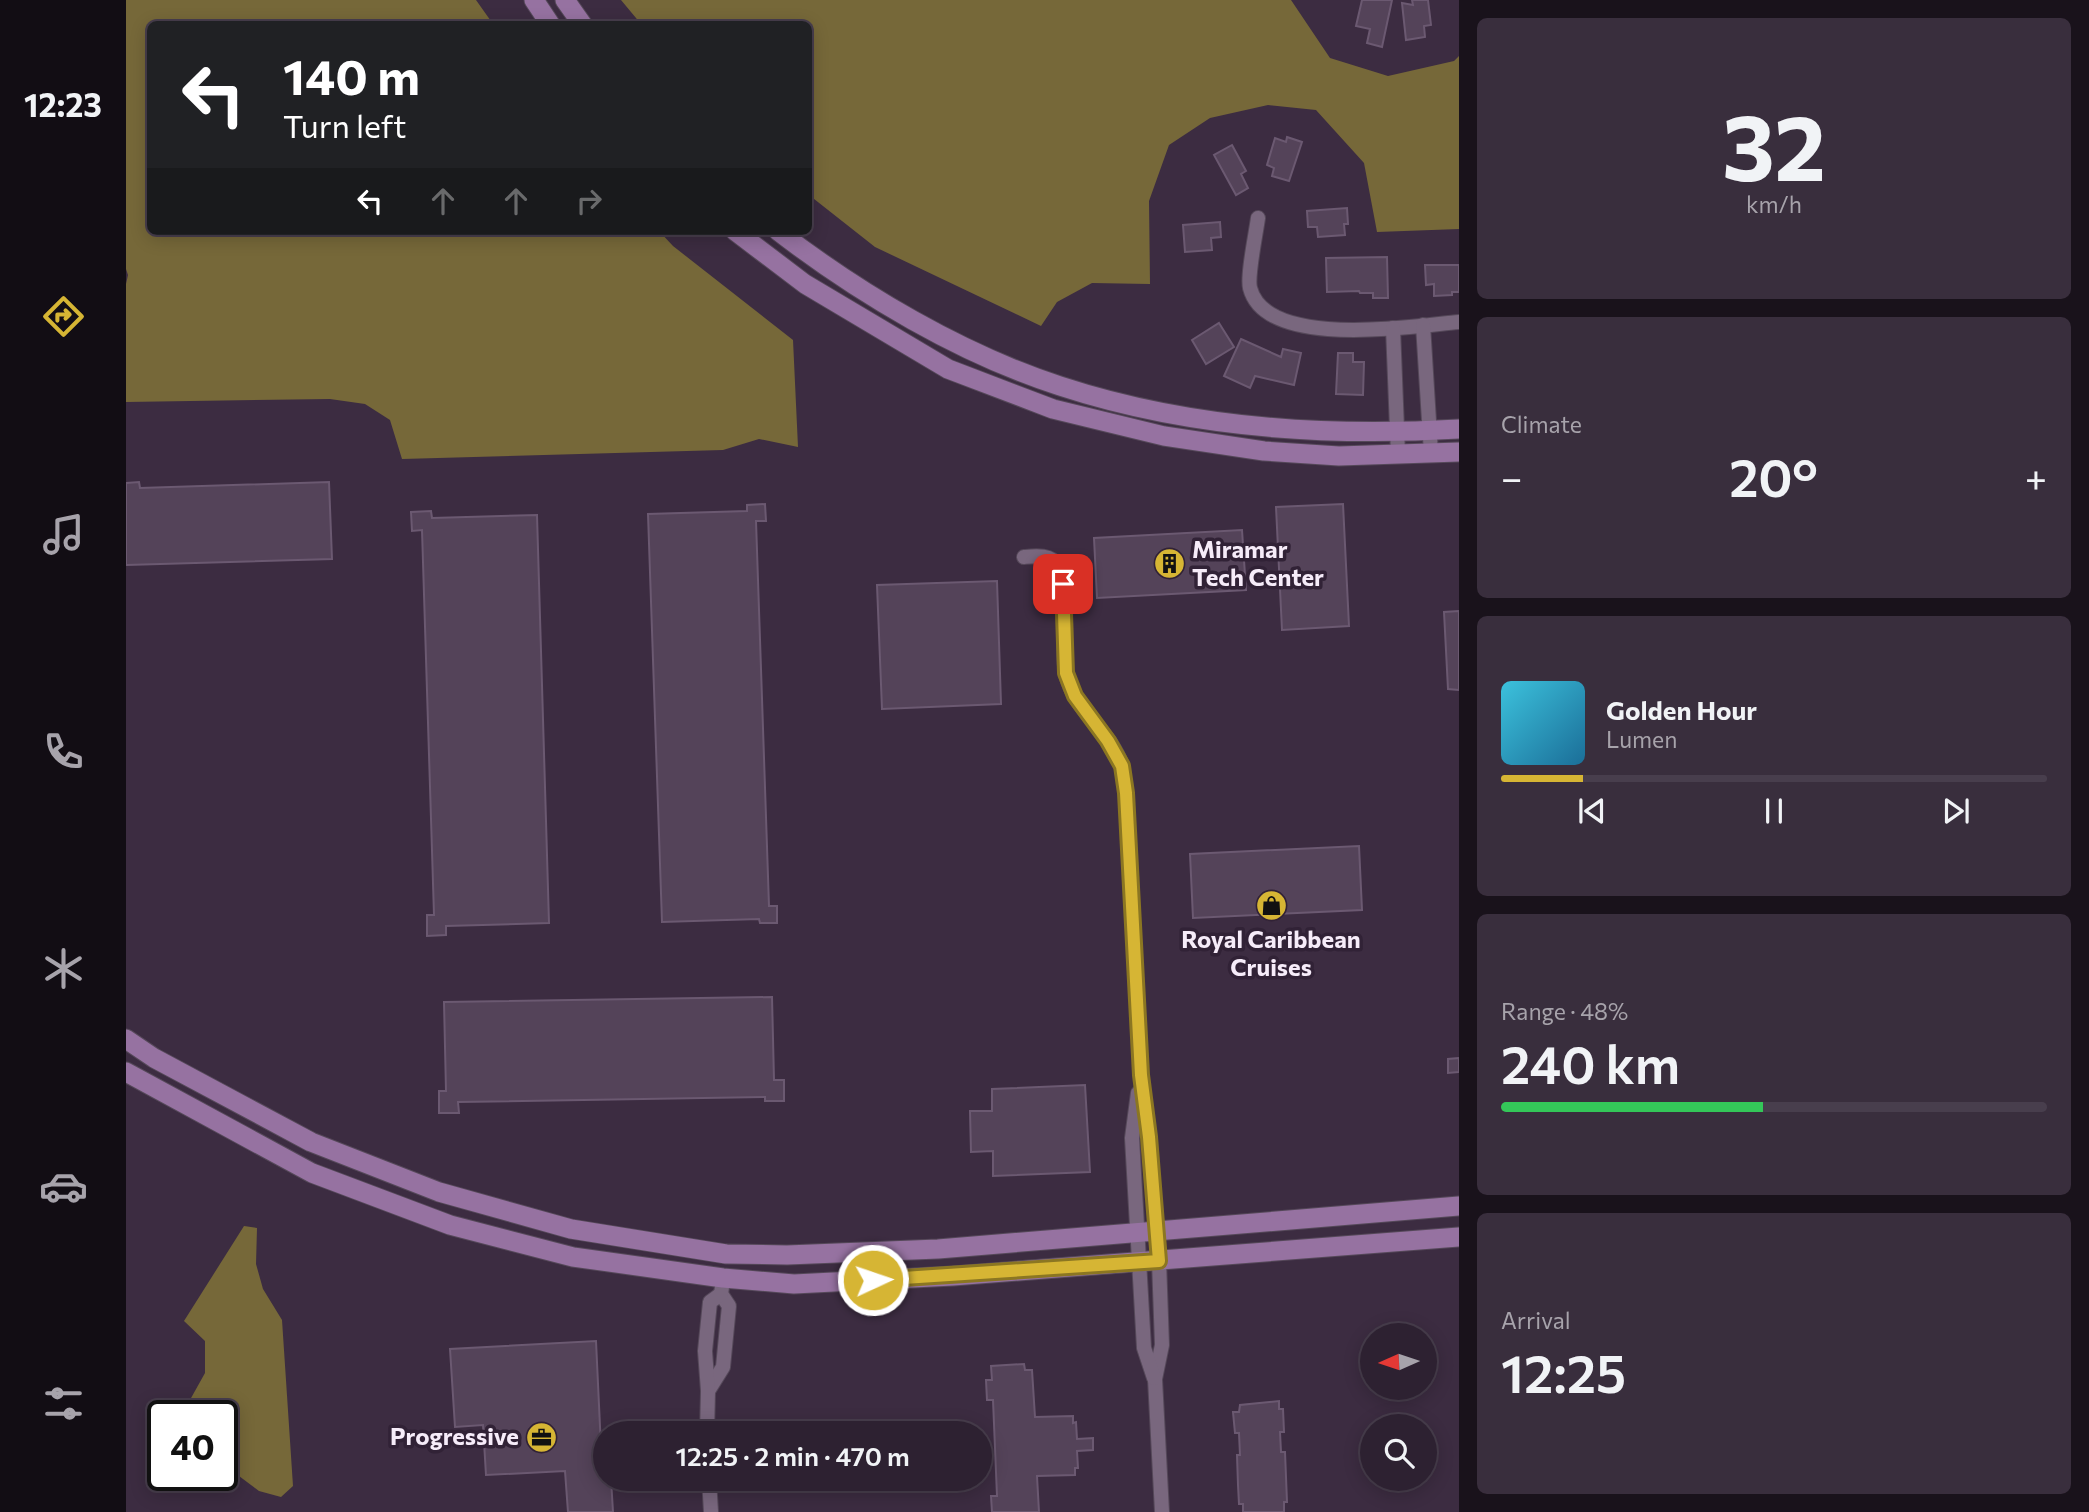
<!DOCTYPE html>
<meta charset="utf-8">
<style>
body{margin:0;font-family:Commissioner,sans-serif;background:#392e3d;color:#f1f3f6;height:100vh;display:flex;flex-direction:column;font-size:26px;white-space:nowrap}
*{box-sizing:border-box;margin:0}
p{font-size:23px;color:#a7a3ab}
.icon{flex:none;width:38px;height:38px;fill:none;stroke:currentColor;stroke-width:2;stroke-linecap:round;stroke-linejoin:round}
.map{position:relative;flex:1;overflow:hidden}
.drawer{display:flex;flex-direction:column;gap:18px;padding:18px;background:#19121b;width:630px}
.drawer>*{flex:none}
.top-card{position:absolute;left:21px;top:21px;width:665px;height:214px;border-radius:10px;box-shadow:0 4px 18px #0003,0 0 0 2px #483e4d;background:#202124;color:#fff;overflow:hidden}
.needle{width:46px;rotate:267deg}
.fabs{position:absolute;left:1234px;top:1323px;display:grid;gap:14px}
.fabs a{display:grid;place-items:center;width:77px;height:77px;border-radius:50%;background:#2d2131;box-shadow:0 4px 18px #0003,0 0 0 2px #483e4d;font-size:35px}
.speed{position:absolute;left:21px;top:1400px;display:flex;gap:14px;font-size:35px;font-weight:700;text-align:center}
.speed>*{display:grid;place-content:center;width:91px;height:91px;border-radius:50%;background:#2d2131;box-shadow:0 4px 18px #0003,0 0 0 2px #483e4d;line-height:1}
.speed .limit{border:4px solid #111;border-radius:10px;background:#fff;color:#111}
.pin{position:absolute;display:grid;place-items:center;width:60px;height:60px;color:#fff;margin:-30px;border-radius:14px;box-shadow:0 4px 10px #0006}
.me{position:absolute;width:77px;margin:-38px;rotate:87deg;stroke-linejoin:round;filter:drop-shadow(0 0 5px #0008)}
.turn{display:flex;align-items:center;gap:24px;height:147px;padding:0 21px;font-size:32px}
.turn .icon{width:91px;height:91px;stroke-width:2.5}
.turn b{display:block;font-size:49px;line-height:60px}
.lanes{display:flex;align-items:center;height:66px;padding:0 21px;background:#0003;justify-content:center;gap:35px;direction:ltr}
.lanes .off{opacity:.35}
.big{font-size:52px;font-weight:600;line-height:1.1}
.drawer .card{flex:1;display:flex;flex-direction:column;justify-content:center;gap:10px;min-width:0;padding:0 24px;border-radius:10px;background:#392e3d}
.drawer .dial{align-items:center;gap:0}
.dial b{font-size:91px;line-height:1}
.song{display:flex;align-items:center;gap:21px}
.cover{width:84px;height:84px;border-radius:10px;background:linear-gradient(135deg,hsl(190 70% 55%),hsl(200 70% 35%))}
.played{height:7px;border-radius:4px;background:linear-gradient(90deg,#d6b534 15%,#483e4d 15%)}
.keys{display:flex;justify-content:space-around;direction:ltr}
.heat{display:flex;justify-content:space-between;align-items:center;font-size:38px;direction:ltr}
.charge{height:10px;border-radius:5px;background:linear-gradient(90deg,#34c759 48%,#483e4d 0)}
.trip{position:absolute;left:467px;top:1421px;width:399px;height:70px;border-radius:35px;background:#2d2131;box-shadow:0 4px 18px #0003,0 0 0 2px #483e4d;font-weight:600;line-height:70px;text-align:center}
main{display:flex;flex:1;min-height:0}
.tabs{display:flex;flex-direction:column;width:126px;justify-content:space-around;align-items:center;background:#120d14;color:#a7a3ab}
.tabs .icon{width:49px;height:49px}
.tabs .current{color:#d6b534}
.tabs b{font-size:32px;color:#f1f3f6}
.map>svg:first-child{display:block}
.water{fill:#766839}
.building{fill:#544359;stroke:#6b5971;stroke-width:2}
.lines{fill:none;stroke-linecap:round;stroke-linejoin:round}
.street-casing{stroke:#554859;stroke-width:16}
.secondary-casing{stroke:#554859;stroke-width:21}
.street{stroke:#79677e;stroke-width:14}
.secondary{stroke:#9672a1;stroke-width:19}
.route-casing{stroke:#8b7622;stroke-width:18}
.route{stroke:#d6b534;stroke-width:12}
.labels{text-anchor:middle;stroke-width:7;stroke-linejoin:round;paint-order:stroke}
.poi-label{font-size:24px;font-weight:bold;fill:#f6ecf9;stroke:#312236;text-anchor:start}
</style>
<main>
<nav class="tabs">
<b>12:23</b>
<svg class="icon current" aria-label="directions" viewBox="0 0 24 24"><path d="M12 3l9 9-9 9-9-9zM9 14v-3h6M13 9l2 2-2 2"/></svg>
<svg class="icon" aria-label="music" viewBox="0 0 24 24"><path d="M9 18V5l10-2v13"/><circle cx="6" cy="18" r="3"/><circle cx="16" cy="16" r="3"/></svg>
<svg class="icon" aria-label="phone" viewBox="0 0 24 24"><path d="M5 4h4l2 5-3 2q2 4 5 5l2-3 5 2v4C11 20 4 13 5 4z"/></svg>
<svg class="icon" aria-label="climate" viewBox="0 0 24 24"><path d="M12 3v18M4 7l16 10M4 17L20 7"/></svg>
<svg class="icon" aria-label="car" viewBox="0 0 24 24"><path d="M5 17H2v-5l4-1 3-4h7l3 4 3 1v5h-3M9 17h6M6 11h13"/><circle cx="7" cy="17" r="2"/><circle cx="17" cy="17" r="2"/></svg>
<svg class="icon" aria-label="filters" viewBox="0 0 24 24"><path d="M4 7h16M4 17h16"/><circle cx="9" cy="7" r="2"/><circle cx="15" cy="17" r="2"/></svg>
</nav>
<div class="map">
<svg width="1333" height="1512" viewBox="0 0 1333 1512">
<rect width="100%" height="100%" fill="#3c2c41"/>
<!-- water -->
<g class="water">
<polygon points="0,0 350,0 367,24 24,24 24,231 533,231 547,246 667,340 672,447 633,439 597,450 276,459 264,420 239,404 204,399 0,402 0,284 2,275 0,269"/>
<polygon points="495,0 1165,0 1204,58 1262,76 1328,61 1333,56 1333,229 1251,232 1238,163 1190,110 1142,105 1084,118 1043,145 1023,201 1024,284 966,283 931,302 915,326 749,247 683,195 682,24 515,24"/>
<polygon points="118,1226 131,1228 130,1264 137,1289 156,1320 167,1486 155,1497 133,1491 101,1467 96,1467 96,1416 55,1416 79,1373 79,1341 58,1321"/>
</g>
<!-- building -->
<g class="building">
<polygon points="1236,0 1266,0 1256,47 1241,43 1244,29 1230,26"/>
<polygon points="1286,0 1302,0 1305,25 1298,26 1299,37 1280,40 1276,3 1287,5"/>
<polygon points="1161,137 1176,142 1163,181 1146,176 1148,168 1141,165 1149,138 1160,142"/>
<polygon points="1106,145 1120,171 1115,174 1122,188 1110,195 1088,155"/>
<polygon points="1221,208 1222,224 1218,224 1219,235 1192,237 1191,227 1182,227 1181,211"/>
<polygon points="1094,222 1095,237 1085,238 1086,250 1059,252 1057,225"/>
<polygon points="1261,257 1262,298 1247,298 1247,293 1234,293 1233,291 1201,292 1200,258"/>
<polygon points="1299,265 1333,265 1333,292 1326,292 1326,295 1308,296 1308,284 1300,285"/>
<polygon points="1093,323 1108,347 1080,364 1066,340"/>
<polygon points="1115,339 1155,357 1157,349 1175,353 1168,385 1129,376 1124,388 1098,376"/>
<polygon points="1212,353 1227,353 1227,362 1238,362 1237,395 1210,394"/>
<polygon points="13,482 14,488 203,482 206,559 0,565 0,483"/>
<polygon points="639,504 640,521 630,521 643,906 651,906 651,923 634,923 633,919 536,922 522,514 621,511 621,505"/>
<polygon points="1217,504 1223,626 1156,630 1150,507"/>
<polygon points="305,511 306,518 411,515 423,923 320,926 320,935 301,936 301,915 308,915 296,530 286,531 285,512"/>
<polygon points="1116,530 1120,590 971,598 968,538"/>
<polygon points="871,581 875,704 756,709 751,585"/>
<polygon points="1333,611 1333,690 1322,689 1318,612"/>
<polygon points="1233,846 1236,910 1067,918 1064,854"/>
<polygon points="646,997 648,1080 658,1080 658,1101 639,1101 639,1097 332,1102 333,1113 313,1113 313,1091 320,1091 318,1002"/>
<polygon points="1333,1058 1333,1072 1322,1073 1322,1059"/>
<polygon points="959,1085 964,1172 867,1176 867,1151 845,1152 844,1111 866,1111 866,1089"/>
<polygon points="470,1341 475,1448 480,1452 480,1479 485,1479 487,1512 442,1512 439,1471 360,1475 357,1425 329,1427 324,1349"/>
<polygon points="898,1364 899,1370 906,1370 909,1417 947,1416 947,1423 950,1422 951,1439 967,1438 967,1450 951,1451 952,1468 949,1468 949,1475 911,1476 913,1512 866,1512 865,1496 871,1496 867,1400 861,1400 860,1380 866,1380 865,1366"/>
<polygon points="1153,1401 1153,1409 1157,1409 1158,1432 1154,1432 1155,1452 1159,1452 1161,1502 1158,1502 1158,1512 1117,1512 1117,1504 1113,1504 1112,1485 1111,1455 1114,1455 1113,1433 1109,1433 1107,1412 1113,1412 1114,1405"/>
</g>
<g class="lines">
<defs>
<g id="street">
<path d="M1132,218C1130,233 1121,276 1124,288C1140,350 1286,326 1333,322"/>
<polyline points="1297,325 1305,453"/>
<polyline points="1267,328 1272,454"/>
<path d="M898,557C909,556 925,554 932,566C946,590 934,645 940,674C948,711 985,731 996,766C998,775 998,785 1000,793L1015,1075L1023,1137L1033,1261L1036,1345L1029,1379L1036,1512"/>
<polyline points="1012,1093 1006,1138 1018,1348 1028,1378"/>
<polyline points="582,1391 597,1367 603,1306 595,1294 596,1287"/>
<polyline points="581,1433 582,1391 579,1351 584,1302 595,1294"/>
<polyline points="583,1479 585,1512"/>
</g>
<g id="secondary">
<polyline points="408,0 424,24"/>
<polyline points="439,0 456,24"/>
<polyline points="609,231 679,284 822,369 927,409 1038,436 1138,451 1213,456 1333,452"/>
<path d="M652,231C734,294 835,354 934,386C1062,428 1199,437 1333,429"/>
<polyline points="0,1039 28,1058 185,1142 313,1192 445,1229 600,1254 661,1255 812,1249 1333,1206"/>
<polyline points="0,1072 186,1173 324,1225 447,1257 597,1278 668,1284 827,1276 1333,1237"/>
</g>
</defs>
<!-- street casing -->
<use href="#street" class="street-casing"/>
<!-- secondary casing -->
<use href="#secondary" class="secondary-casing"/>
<!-- street -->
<use href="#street" class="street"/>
<!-- secondary -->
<use href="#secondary" class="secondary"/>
</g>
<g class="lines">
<defs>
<polyline id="route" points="747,1280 1033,1261 1023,1137 1015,1075 1000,793 996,766 982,741 949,696 940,673 937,584"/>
</defs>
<!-- route casing -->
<use href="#route" class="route-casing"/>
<!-- route -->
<use href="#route" class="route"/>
</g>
<!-- icons -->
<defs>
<symbol id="building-disc" viewBox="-11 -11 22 22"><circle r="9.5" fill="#d6b534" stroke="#312236"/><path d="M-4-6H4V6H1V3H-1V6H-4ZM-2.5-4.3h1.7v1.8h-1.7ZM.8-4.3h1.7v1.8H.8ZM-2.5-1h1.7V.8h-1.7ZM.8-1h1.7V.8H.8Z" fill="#111"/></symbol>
<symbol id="shop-disc" viewBox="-11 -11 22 22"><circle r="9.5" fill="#d6b534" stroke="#312236"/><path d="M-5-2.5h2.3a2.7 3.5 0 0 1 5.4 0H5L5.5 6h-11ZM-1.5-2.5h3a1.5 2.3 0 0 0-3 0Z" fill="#111"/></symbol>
<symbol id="office-disc" viewBox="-11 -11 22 22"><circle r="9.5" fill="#d6b534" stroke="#312236"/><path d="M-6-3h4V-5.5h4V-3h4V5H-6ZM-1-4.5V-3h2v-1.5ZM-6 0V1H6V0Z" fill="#111"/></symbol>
</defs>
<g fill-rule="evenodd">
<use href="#building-disc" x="1026" y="546" width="35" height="35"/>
<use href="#shop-disc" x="1128" y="888" width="35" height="35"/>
<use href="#office-disc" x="398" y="1420" width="35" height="35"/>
</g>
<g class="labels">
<!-- poi labels -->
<g class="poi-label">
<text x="1066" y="558">Miramar<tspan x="1066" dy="28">Tech Center</tspan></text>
<text x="1145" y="948" text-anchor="middle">Royal Caribbean<tspan x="1145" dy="28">Cruises</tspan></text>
<text x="393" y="1445" text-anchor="end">Progressive</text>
</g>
</g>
</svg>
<div class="fabs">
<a><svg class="needle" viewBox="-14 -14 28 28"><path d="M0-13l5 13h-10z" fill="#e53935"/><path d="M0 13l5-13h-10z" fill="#a7a3ab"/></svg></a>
<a><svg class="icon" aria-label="search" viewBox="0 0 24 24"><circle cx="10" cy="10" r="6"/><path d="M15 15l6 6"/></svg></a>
</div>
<div class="speed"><div class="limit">40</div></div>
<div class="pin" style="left:937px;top:584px;background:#d93025"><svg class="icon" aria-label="arrive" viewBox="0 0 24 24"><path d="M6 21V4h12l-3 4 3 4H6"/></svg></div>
<svg class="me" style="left:747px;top:1280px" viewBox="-20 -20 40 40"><circle r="17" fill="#d6b534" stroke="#fff" stroke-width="3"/><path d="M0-11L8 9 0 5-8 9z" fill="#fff"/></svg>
<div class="trip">12:25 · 2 min · 470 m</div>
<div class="top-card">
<div class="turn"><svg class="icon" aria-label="left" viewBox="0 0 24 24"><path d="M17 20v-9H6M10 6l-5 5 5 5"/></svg><div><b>140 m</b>Turn left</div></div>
<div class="lanes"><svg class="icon" aria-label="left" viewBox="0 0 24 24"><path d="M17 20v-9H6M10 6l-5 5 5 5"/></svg><svg class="icon off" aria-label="ahead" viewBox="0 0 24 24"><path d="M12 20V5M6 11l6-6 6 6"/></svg><svg class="icon off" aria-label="ahead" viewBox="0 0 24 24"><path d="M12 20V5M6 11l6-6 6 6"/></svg><svg class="icon off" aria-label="right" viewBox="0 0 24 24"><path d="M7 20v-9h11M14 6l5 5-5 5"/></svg></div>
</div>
</div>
<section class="drawer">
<div class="card dial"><b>32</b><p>km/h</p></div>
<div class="card"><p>Climate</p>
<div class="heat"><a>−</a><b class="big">20°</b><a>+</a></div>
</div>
<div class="card">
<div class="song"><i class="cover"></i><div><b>Golden Hour</b><p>Lumen</p></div></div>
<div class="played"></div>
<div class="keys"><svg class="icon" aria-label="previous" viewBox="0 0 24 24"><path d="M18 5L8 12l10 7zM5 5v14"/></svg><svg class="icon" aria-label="pause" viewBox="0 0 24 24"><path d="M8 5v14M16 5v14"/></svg><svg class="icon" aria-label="next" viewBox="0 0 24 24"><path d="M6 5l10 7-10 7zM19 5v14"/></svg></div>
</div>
<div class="card"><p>Range · 48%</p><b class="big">240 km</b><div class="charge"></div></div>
<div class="card"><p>Arrival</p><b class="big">12:25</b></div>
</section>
</main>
